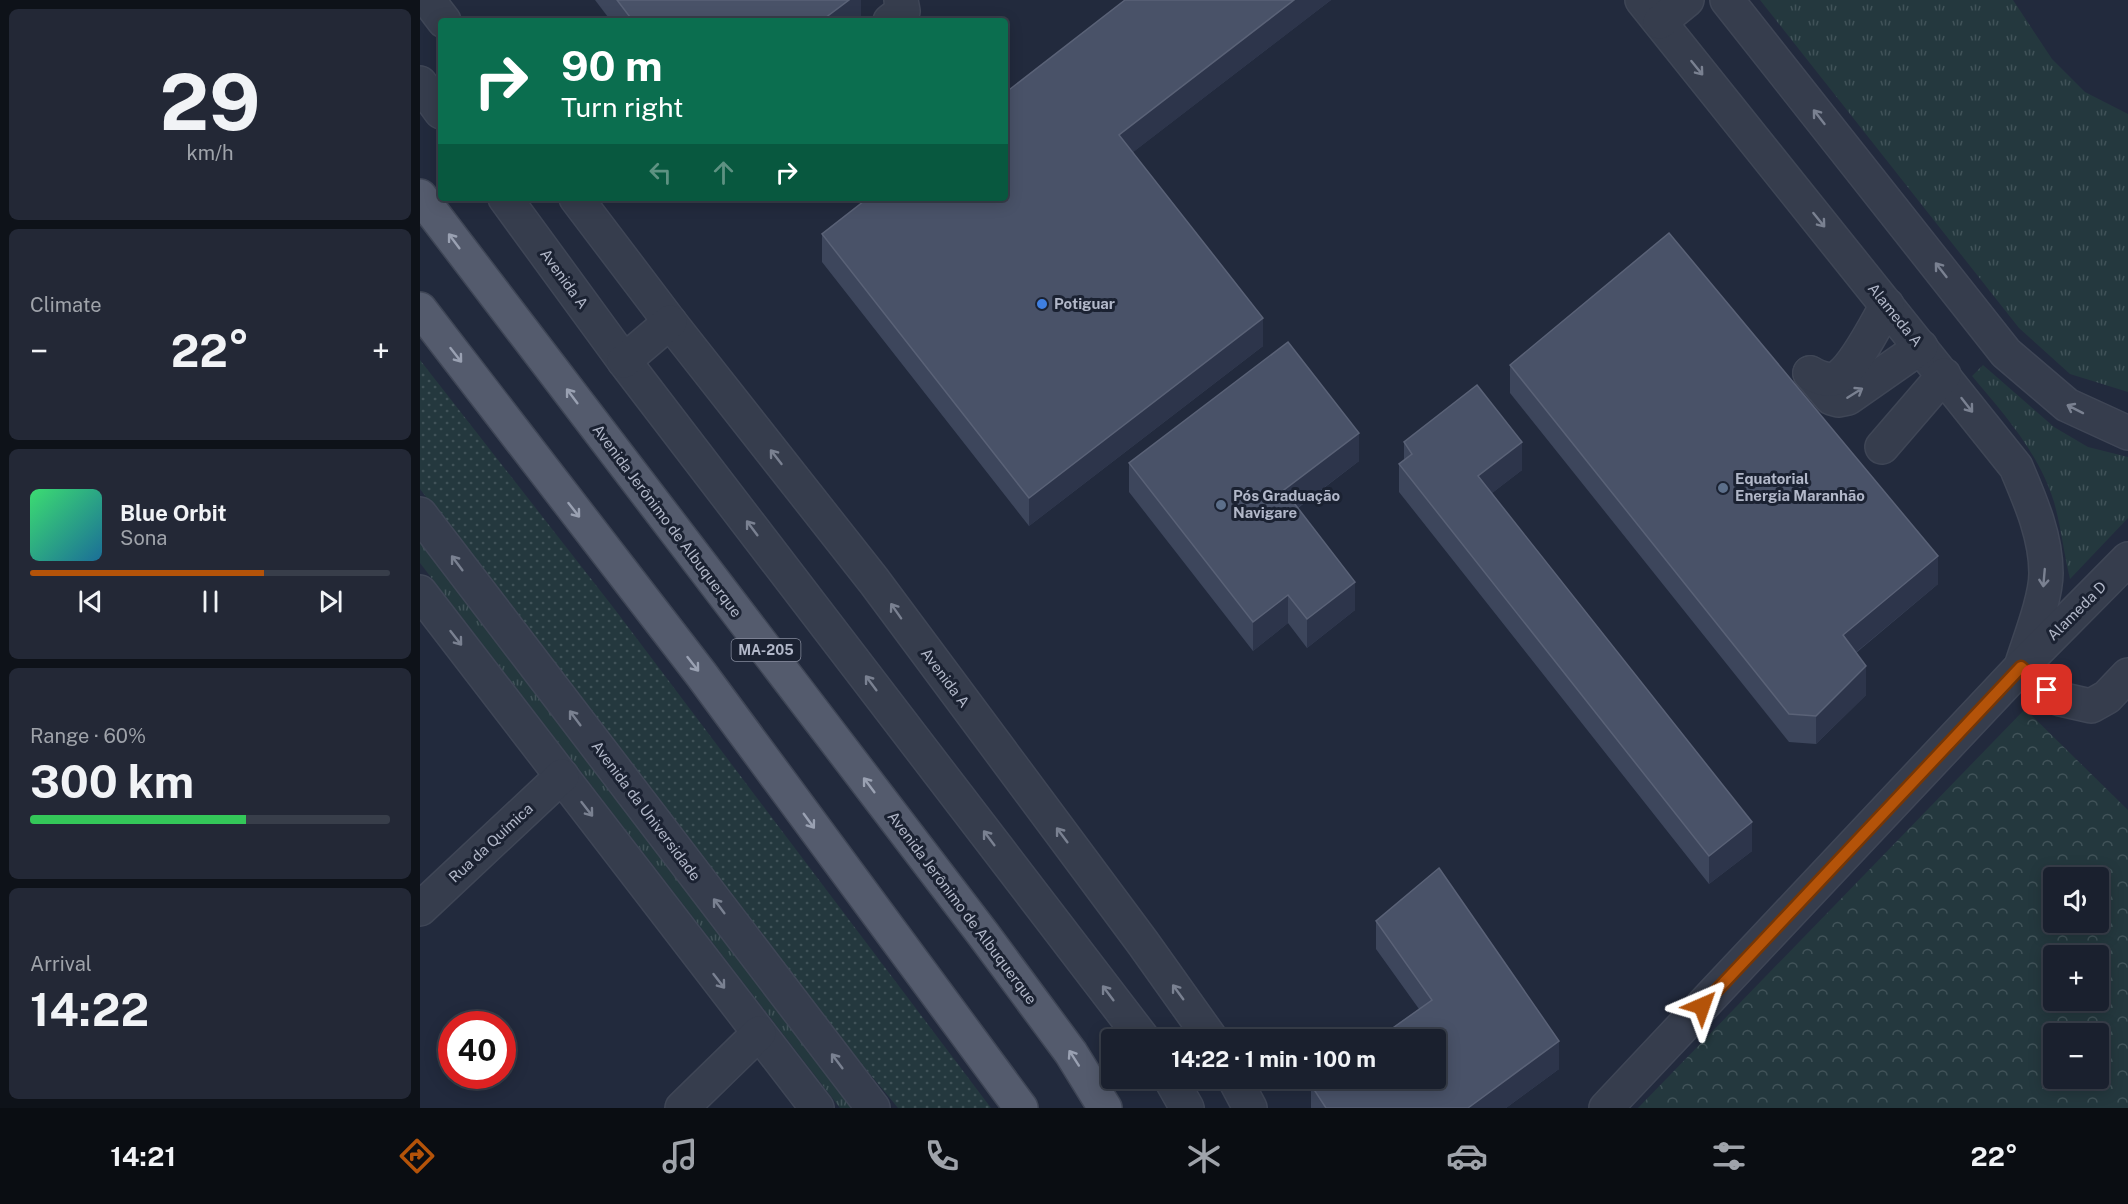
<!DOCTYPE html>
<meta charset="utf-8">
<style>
body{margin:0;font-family:"Public Sans",sans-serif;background:#232836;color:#f1f3f6;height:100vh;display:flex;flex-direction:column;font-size:22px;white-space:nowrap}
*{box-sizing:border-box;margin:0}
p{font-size:20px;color:#9fa3aa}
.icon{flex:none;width:33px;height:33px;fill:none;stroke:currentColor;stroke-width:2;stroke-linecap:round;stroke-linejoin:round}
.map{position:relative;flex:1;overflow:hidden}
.sheet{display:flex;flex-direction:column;gap:9px;padding:9px;background:#0e1219;width:420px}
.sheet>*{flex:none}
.banner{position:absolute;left:18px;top:18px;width:570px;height:183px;border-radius:6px;box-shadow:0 3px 15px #0003,0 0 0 2px #383e4a;background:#0b6e4f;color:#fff;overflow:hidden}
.tools{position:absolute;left:1623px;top:867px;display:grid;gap:12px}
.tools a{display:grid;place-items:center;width:66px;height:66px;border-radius:6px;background:#1a202e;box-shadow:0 3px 15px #0003,0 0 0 2px #383e4a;font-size:30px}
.speed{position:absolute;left:18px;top:1011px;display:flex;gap:12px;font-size:30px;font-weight:700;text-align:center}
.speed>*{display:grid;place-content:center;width:78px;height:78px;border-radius:50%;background:#1a202e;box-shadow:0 3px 15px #0003,0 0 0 2px #383e4a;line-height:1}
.speed .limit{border:9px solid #d22;background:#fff;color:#111}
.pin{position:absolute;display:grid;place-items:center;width:51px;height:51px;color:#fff;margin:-26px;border-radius:12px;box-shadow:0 3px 9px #0006}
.me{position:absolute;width:66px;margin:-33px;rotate:43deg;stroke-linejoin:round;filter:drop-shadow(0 0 4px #0008)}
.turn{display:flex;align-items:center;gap:21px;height:126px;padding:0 24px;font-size:27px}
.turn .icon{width:78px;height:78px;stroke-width:2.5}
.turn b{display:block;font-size:42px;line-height:51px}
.lanes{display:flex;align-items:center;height:57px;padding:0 24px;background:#0003;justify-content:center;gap:30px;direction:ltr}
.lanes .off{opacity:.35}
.big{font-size:45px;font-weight:700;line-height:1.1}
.sheet .widget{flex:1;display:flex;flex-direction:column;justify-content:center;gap:9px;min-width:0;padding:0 21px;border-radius:9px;background:#232836}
.sheet .dial{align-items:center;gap:0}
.dial b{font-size:78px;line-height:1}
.song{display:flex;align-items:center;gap:18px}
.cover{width:72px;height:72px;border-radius:9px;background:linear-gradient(135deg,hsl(140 70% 55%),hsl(200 70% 35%))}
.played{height:6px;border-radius:3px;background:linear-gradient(90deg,#b45309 65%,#383e4a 65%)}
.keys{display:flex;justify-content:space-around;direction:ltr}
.heat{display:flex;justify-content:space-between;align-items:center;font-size:33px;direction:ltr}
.charge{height:9px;border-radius:4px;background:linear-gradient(90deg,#34c759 60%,#383e4a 0)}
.trip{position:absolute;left:681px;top:1029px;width:345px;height:60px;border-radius:6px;background:#1a202e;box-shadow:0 3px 15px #0003,0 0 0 2px #383e4a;font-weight:700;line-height:60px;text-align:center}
.tab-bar{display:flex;height:96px;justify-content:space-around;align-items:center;background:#0a0d12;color:#9fa3aa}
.tab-bar .icon{width:42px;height:42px}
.tab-bar .active{color:#b45309}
.tab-bar b{font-size:27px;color:#f1f3f6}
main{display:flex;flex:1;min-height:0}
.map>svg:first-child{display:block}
.grass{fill:url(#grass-tufts)}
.forest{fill:url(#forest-crowns);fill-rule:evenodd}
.park{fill:url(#park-dots)}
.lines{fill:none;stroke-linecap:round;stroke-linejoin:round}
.minor-casing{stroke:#3f4656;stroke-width:36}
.major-casing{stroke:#3f4656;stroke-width:36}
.minor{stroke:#363d4d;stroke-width:33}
.major{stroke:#545b6d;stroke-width:33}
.wall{fill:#3d465c}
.shaded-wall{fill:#2d354b}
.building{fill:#495268;stroke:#5a6277;stroke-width:1.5}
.oneway{stroke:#7a8191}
.oneway2{stroke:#9aa1b2}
.route-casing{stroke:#753606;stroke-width:15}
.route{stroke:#b45309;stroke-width:10}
.shop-dot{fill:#3f7fe0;stroke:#1b2232;stroke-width:2}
.service-dot{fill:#5c6f8a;stroke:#1b2232;stroke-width:2}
.labels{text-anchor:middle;stroke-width:6;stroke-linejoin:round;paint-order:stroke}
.shield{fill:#1b2232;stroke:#858b9c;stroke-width:1.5}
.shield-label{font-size:14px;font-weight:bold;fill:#b2b8c9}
.street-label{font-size:15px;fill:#b2b8c9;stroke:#1b2232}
.poi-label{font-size:15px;font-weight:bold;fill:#b2b8c9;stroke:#1b2232;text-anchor:start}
</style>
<main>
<section class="sheet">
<div class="widget dial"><b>29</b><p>km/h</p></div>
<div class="widget"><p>Climate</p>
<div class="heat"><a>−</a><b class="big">22°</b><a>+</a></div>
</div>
<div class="widget">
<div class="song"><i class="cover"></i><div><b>Blue Orbit</b><p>Sona</p></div></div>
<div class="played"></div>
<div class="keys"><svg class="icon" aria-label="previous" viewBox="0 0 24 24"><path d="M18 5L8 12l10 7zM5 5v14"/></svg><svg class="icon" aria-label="pause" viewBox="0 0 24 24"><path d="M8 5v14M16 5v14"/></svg><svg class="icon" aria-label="next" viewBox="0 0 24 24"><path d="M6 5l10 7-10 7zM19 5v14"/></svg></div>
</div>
<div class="widget"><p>Range · 60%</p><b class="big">300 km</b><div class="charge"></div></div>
<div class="widget"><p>Arrival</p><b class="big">14:22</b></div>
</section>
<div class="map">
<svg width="1708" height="1108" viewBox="0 0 1708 1108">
<defs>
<pattern id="grass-tufts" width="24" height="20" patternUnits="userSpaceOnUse" patternTransform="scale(1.5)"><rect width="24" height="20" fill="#24383e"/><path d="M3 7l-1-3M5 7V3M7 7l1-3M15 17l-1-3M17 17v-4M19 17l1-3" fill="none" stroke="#415359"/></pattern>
<pattern id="forest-crowns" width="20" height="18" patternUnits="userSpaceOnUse" patternTransform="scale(1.5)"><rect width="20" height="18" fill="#24383e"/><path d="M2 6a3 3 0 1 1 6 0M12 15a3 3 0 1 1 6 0" fill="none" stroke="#415359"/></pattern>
<pattern id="park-dots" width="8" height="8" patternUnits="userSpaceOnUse" patternTransform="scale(1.5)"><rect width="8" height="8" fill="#24383e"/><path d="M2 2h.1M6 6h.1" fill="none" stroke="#415359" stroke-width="1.8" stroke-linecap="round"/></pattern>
</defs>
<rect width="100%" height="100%" fill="#222a3d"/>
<!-- grass -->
<g class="grass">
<polygon points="1340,0 1593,0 1632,59 1665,92 1708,114 1708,392 1650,374 1599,328"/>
<path d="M1563,365L1634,427L1668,447L1708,457V518L1650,579C1644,554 1641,527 1634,502C1619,453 1584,414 1552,376Z"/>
<polygon points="0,539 436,1108 420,1108 0,563"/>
</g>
<!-- forest -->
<path class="forest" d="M1605,709L1708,810V1108H1218ZM1634,878H1678V922H1634ZM1634,956H1678V1000H1634ZM1634,1034H1678V1078H1634Z"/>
<!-- park -->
<polygon class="park" points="0,360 193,607 571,1108 478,1108 373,981 0,489"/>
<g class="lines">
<defs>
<g id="minor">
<polyline points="8,0 24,21"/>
<path d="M1222,0L1596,467C1610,500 1626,536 1626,573C1626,599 1609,641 1601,667L1640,699L1671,706L1687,697L1708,675"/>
<polyline points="1307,0 1586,353 1647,405 1708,433"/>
<polyline points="470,21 483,11 481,0"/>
<polyline points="1240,22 1267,0"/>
<polyline points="0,83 21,112"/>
<polyline points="85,198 204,361 724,1040"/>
<polyline points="156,198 250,322 454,581 723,943 792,1040"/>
<polyline points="204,361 250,322"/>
<polyline points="1390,373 1411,398 1418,400 1428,398 1501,347"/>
<path d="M1390,373C1399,378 1411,383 1420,376C1437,363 1456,324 1467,305"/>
<polyline points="1462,447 1524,375"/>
<polyline points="0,514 453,1108"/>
<polyline points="0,592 397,1108"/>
<polyline points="0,909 142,776"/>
<polyline points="750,1078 767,1108"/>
<polyline points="814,1078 830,1108"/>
<polyline points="262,1108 339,1033"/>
<polyline points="1186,1108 1601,667 1708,559"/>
</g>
<g id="major">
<polyline points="0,196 563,934 651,1053 685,1108"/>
<polyline points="0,309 281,674 601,1108"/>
</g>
</defs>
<!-- minor casing -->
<use href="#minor" class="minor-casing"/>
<!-- major casing -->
<use href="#major" class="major-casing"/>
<!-- minor -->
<use href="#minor" class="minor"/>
<!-- major -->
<use href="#major" class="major"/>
</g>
<!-- wall -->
<g class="wall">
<polygon points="175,0 441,0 441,19 438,21 191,21"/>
<polygon points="705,0 911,0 713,152 843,346 609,526 402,262 402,234"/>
<polygon points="1090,365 1518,584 1436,653 1446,695 1396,744 1369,742 1090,393"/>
<polygon points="984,442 1102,470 1072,493 1332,851 1289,884 979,492 979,464 984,460"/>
<polygon points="939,461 878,508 935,610 887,648 868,623 833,651 709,492 709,463"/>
<polygon points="956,921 1139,1069 1086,1108 891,1108 891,1085 999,1009 956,949"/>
</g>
<!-- shaded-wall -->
<g class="shaded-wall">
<polygon points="429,0 441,0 441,19 438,21 401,21"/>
<polygon points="874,0 911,0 699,163 699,135"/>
<polygon points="843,318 843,346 609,526 609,498"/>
<polygon points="939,433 939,461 864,518 864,490"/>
<polygon points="1102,442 1102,470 1058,504 1058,476"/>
<polygon points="1518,556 1518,584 1423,663 1423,635"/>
<polygon points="935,582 935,610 887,648 887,619"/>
<polygon points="868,595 868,623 833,651 833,622"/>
<polygon points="1446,666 1446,695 1396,744 1396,716"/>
<polygon points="1332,822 1332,851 1289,884 1289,856"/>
<polygon points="1139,1041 1139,1069 1086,1108 1048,1108"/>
</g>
<!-- building -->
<g class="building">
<polygon points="197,0 429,0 401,21 213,21"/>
<polygon points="705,0 874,0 699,135 843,318 609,498 402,234 448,198 585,198 585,93"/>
<polygon points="1249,233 1518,556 1423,635 1446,666 1396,716 1369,714 1090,365"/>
<polygon points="868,342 939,433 864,490 935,582 887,619 868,595 833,622 709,463"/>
<polygon points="1057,385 1102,442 1058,476 1332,822 1289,856 979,464 992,454 984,442"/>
<polygon points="1019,868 1139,1041 1048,1108 906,1108 891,1085 900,1078 1016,1078 1016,1040 956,1040 1012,1000 956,921"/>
</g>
<!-- one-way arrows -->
<defs><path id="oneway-shaft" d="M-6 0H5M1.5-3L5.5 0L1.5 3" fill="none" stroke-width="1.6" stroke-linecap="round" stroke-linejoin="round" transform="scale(1.5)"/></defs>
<g class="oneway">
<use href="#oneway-shaft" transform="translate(1277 68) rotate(51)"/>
<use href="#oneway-shaft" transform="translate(1399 117) rotate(-128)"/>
<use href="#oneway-shaft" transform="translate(1399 220) rotate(51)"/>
<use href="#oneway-shaft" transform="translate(1521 270) rotate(-128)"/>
<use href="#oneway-shaft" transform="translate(1435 393) rotate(-32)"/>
<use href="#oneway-shaft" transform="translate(1547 405) rotate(52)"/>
<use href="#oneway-shaft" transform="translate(1655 409) rotate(-153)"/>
<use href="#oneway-shaft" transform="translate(356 457) rotate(-128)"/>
<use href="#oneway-shaft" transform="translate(332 528) rotate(-127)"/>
<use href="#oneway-shaft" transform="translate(37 563) rotate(-127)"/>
<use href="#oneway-shaft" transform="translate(1624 578) rotate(95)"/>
<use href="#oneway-shaft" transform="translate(476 611) rotate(-125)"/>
<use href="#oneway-shaft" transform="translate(36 638) rotate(52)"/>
<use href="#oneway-shaft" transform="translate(451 683) rotate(-127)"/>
<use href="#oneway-shaft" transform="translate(155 718) rotate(-127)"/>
<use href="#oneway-shaft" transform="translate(167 809) rotate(52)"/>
<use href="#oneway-shaft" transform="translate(642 835) rotate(-127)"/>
<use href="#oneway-shaft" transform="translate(569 838) rotate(-127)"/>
<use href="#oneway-shaft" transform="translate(299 906) rotate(-127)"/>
<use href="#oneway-shaft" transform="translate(299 981) rotate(52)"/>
<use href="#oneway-shaft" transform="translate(758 992) rotate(-126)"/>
<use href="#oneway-shaft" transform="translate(688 993) rotate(-127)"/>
<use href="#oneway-shaft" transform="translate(417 1061) rotate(-127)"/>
</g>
<g class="oneway2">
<use href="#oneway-shaft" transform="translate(34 241) rotate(-127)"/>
<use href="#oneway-shaft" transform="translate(36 355) rotate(52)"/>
<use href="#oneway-shaft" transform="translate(152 396) rotate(-127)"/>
<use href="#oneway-shaft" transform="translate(154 510) rotate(52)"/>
<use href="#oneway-shaft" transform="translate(273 664) rotate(52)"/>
<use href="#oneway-shaft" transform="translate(449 785) rotate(-127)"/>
<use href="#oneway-shaft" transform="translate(389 821) rotate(54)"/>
<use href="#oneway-shaft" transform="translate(654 1058) rotate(-123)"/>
</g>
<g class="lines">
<defs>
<polyline id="route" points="1282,1006 1601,667 1627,690"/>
</defs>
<!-- route casing -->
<use href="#route" class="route-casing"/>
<!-- route -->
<use href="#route" class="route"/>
</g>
<!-- markers -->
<circle class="shop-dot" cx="622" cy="304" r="6"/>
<g class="service-dot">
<circle cx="1303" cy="488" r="6"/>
<circle cx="801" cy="505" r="6"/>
</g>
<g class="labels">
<!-- shield labels -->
<rect class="shield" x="311.5" y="639" width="69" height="22" rx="4.5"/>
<g class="shield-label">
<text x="346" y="655">MA-205</text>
</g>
<!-- street labels -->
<g class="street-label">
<text transform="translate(144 279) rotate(54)" y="5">Avenida A</text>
<text transform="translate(1475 315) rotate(51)" y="5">Alameda A</text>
<text transform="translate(247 521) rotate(53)" y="5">Avenida Jerônimo de Albuquerque</text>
<text transform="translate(1657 611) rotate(-45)" y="5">Alameda D</text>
<text transform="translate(525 678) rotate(53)" y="5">Avenida A</text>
<text transform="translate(226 811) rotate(53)" y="5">Avenida da Universidade</text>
<text transform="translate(71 843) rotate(-43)" y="5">Rua da Química</text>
<text transform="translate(542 908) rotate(53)" y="5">Avenida Jerônimo de Albuquerque</text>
</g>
<!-- poi labels -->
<g class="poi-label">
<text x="634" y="309">Potiguar</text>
<text x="1315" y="484">Equatorial<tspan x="1315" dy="17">Energia Maranhão</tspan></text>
<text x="813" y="501">Pós Graduação<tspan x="813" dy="17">Navigare</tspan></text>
</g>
</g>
</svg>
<div class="tools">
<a><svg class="icon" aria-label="sound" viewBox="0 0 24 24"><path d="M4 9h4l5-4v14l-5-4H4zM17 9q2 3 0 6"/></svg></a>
<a>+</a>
<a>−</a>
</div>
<div class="speed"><div class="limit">40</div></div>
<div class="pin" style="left:1627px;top:690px;background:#d93025"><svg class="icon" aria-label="arrive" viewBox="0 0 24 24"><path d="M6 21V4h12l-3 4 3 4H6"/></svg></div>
<svg class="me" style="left:1282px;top:1006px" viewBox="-20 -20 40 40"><path d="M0-17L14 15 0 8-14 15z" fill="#b45309" stroke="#fff" stroke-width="4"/></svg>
<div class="trip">14:22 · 1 min · 100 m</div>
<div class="banner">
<div class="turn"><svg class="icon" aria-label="right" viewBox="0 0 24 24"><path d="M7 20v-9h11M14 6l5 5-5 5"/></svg><div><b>90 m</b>Turn right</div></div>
<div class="lanes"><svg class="icon off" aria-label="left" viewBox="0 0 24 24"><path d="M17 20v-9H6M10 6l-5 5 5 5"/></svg><svg class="icon off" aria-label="ahead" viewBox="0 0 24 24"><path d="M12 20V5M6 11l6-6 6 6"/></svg><svg class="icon" aria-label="right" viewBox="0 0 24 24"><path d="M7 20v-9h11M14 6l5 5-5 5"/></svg></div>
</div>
</div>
</main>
<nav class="tab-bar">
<b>14:21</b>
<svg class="icon active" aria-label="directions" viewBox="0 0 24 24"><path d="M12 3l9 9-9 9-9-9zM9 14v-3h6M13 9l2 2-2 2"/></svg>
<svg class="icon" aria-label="music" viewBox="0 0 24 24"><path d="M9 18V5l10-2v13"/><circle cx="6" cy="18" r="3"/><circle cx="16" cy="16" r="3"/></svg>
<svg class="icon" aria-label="phone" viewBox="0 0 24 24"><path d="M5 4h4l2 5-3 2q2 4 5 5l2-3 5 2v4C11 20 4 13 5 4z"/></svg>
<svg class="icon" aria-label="climate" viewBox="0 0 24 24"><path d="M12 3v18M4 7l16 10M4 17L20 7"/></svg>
<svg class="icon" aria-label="car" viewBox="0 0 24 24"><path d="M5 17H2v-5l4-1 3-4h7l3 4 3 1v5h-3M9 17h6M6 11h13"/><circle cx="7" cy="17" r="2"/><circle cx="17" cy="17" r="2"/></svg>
<svg class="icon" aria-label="filters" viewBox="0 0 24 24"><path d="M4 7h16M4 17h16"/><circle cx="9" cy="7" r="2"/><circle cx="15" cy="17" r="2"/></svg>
<b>22°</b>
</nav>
